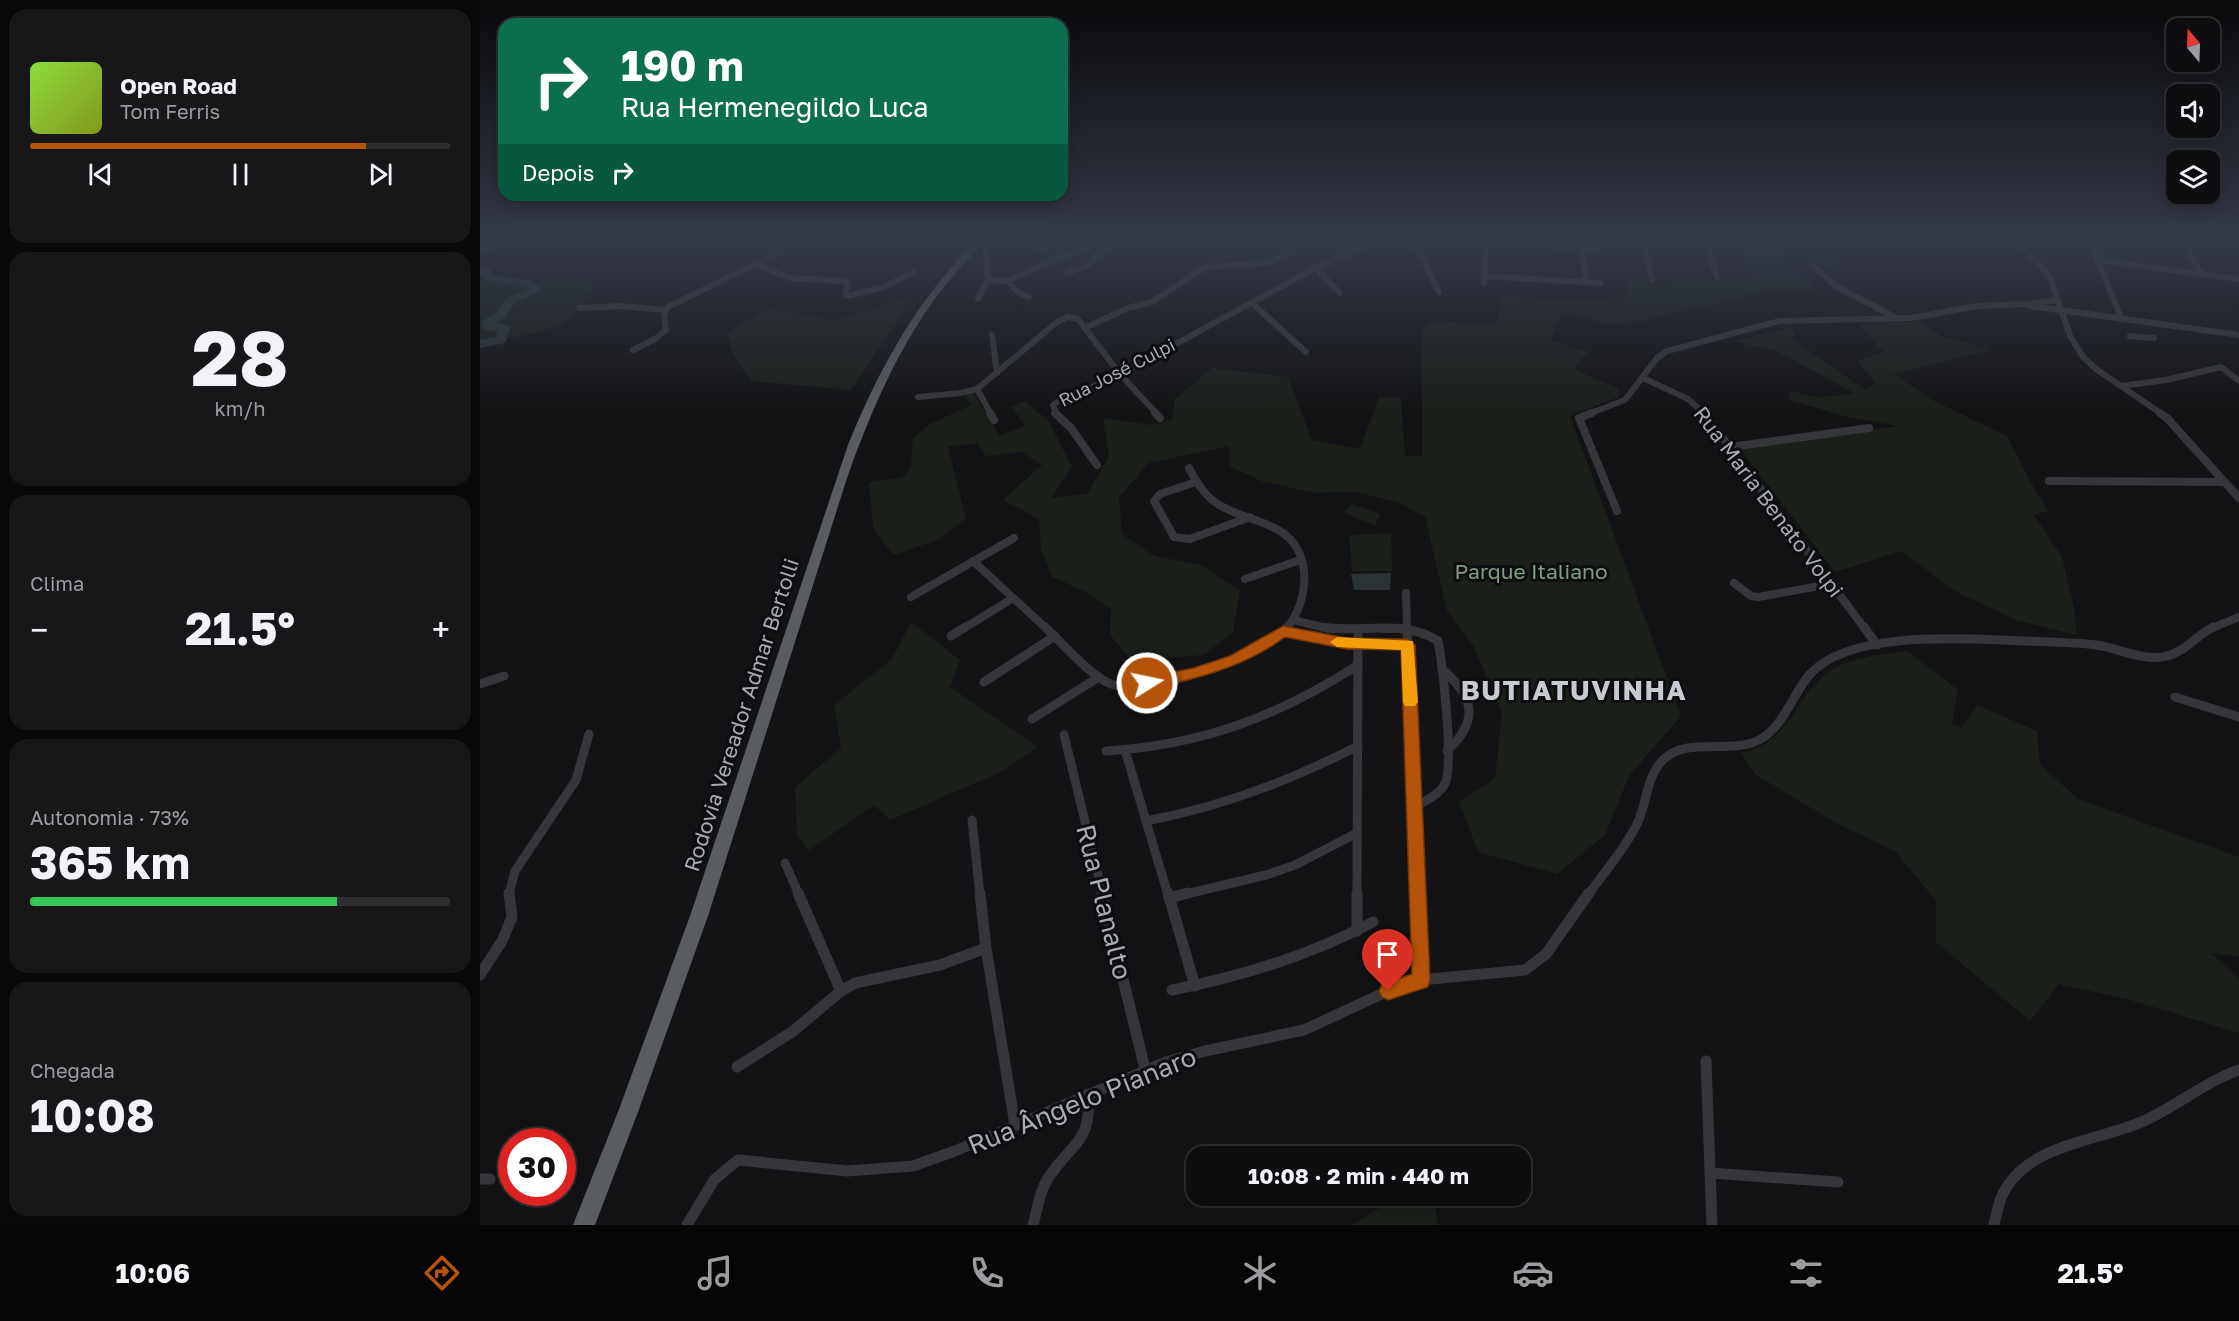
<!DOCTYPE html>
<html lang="pt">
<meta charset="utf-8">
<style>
body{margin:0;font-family:"Golos Text",sans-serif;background:#171719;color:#f1f3f6;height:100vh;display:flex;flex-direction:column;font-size:22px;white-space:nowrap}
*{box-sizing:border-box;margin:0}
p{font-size:20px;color:#9b9c9f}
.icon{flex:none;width:33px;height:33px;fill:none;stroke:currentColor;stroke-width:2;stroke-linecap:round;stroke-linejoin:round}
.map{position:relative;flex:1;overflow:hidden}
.side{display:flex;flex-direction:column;gap:9px;padding:9px;background:#080809;width:480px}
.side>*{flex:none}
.top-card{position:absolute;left:18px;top:18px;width:570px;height:183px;border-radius:18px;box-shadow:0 3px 15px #0003,0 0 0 2px #2e2e30;background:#0b6e4f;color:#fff;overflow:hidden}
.needle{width:39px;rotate:341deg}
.fabs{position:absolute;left:1686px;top:18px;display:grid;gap:12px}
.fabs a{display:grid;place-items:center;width:54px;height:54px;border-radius:12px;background:#0e0e10;box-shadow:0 3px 15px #0003,0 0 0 2px #2e2e30;font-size:30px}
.speed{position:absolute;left:18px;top:1128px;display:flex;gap:12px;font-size:30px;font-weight:700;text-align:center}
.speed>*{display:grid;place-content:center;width:78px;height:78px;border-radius:50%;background:#0e0e10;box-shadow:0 3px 15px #0003,0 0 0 2px #2e2e30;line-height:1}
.speed .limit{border:9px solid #d22;background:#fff;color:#111}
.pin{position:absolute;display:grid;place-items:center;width:51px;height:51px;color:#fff;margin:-62px -26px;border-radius:50% 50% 50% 0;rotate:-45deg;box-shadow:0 0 6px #0007}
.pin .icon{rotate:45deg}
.me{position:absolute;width:66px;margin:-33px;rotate:80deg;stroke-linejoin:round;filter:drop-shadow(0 0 4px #0008)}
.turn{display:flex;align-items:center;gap:21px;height:126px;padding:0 24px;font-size:27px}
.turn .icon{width:78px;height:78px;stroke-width:2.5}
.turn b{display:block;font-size:42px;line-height:51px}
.then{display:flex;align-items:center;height:57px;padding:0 24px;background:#0003;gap:12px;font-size:22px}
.big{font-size:45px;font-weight:700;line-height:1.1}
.side .card{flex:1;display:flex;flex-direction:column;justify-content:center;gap:9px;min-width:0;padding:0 21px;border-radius:18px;background:#171719}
.side .dial{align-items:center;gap:0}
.dial b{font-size:78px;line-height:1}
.song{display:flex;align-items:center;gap:18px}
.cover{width:72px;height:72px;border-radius:9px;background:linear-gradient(135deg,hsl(90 70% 55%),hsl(70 70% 35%))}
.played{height:6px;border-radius:3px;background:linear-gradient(90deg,#b45309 80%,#2e2e30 80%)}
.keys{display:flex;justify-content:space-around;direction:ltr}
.heat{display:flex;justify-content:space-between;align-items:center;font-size:33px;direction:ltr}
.charge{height:9px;border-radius:4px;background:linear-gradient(90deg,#34c759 73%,#2e2e30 0)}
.trip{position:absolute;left:706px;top:1146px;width:345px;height:60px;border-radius:18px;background:#0e0e10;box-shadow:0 3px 15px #0003,0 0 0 2px #2e2e30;font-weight:700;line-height:60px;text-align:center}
.dock{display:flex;height:96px;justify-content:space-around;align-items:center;background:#060606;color:#9b9c9f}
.dock .icon{width:42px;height:42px}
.dock .current{color:#b45309}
.dock b{font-size:27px;color:#f1f3f6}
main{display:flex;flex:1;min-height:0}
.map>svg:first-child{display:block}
.green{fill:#1a1f1a}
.water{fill:#2b3337}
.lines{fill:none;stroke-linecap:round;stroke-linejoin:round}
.river{fill:#2b3337;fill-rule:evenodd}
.minor-far3{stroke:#353639;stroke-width:6}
.minor-far2{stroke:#353639;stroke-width:8}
.minor-far1{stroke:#353639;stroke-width:9}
.minor{stroke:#353639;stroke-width:11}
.trunk{fill:#595c61;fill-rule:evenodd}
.route{fill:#b45309;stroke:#753606;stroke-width:1.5}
.slow{fill:#f59e0b}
.labels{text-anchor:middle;stroke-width:6;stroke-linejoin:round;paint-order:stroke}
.far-street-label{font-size:18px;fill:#a6abb4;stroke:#0e0e10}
.street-label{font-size:21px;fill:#a6abb4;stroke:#0e0e10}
.park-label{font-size:21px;fill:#7f9d7f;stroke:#0e0e10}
.near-street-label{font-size:26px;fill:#a6abb4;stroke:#0e0e10}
.district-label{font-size:27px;font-weight:bold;letter-spacing:1.5px;fill:#c7cad0;stroke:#0e0e10}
</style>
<main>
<section class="side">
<div class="card">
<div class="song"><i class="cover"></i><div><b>Open Road</b><p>Tom Ferris</p></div></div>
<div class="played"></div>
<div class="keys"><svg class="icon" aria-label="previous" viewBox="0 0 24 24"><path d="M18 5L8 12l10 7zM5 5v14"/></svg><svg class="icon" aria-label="pause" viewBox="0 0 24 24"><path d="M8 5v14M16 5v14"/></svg><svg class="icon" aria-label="next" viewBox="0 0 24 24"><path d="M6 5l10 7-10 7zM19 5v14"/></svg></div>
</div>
<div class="card dial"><b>28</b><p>km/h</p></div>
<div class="card"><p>Clima</p>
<div class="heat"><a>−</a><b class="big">21.5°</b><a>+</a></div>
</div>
<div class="card"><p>Autonomia · 73%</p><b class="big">365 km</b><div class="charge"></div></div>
<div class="card"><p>Chegada</p><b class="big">10:08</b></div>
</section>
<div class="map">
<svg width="1759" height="1225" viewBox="0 0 1759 1225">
<rect width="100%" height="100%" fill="#131315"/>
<!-- green -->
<g class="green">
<polygon points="1267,248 1354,253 1367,268 1356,272 1326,257 1297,259 1328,276 1332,290 1283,289 1255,300 1202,310 1168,320 1130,325 1083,312 1070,340 1108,352 1094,369 1139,389 1139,397 1090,416 1201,716 1149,776 1125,835 1077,874 998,852 979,802 1015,778 1022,713 994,647 967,611 945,517 918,502 875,492 835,493 781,481 749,466 749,446 669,463 639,497 642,534 674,556 721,565 760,591 753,633 723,655 652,661 630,635 631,609 606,592 572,577 561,550 559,519 523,500 562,465 542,452 506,456 497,443 468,447 486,519 457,540 413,555 393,527 389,482 422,478 431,466 433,438 450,424 491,405 484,397 492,392 520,436 545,425 531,407 544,401 568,420 592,467 571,498 607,494 629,456 623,418 672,425 692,419 695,399 732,368 808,377 832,440 880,449 899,397 921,398 925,456 942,456 942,329 956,321 1016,325 1023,297 1144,302 1148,280 1186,286 1203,278 1268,282 1275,275 1261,259"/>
<path d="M85,277H114C115,287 112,291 107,298C82,340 39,332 0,344V285L16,282L52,283Z"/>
<polygon points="427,298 420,318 371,390 271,381 252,354 247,333 289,308 355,320"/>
<polygon points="1440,321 1460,335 1510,350 1414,374 1454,401 1527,436 1550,481 1568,511 1554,515 1582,557 1594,607 1597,635 1535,620 1473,590 1422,551 1355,572 1260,449 1418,426 1367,417 1309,400 1310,391 1336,397 1376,394 1296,351 1253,341 1310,327 1316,334 1311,338 1385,390 1396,383 1377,361 1404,352 1379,325"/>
<polygon points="871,504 901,514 895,525 864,513"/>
<polygon points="911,533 912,571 872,571 869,535"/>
<polygon points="431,622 480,660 470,687 558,747 521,772 410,820 394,805 328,851 317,835 315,787 361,748 354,705 412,659"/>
<path d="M1427,651L1478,690L1472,724L1482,728L1497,705L1557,731L1560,764L1598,799L1759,857V956L1731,953L1759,978V1033L1650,1000L1579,984L1550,1021L1456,942V901L1416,852L1358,824L1276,775L1261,753C1311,743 1314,696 1351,670C1369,658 1405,654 1427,651Z"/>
<polygon points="919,1196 954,1196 958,1225 872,1225"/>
</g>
<!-- water -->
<polygon class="water" points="911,573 910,590 874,590 871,574"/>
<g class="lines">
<!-- river -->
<g class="river">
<polygon points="14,241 28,241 0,256 0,249"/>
<path d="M0,268L11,269V274L16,276L49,280L63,290L35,302L26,317L14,323L28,325L30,328L25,343L0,348V340L16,337L17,331L4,329L1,322L15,313L27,298L49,289C33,281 15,286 0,276Z"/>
</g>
<!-- minor-far3 -->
<g class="minor-far3">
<polyline points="933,241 959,292"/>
<polyline points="1164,241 1172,280"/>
<polyline points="1226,241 1237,277"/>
<polyline points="1460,241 1479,242"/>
<polyline points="1538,241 1570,277 1590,336 1603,357 1616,369 1682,414"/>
<polyline points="1610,241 1642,320"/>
<polyline points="92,244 97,241"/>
<polyline points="505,244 508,280 527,281 577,259 628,241"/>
<polyline points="1038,244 1116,248"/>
<polyline points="1102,248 1106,282"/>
<polyline points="1707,248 1722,274"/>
<polyline points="560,250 576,241"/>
<polyline points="1617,260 1759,279"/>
<polyline points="276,264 310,278 364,281 368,284 365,294 367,296 404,287 434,272"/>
<polyline points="1332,265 1356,286 1418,319"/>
<polyline points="835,268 860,293"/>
<polyline points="587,273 611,264 618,253 641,241"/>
<polyline points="1004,276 1120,283"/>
<polyline points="527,281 539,293 549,297"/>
<polyline points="1004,283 1006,241"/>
<polyline points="498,299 508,280"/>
<polyline points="772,303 826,352"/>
<polyline points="1551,306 1759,335"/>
<polyline points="100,308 141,306 185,310"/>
<polyline points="605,328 648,308 672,302 725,267 788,263 811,252 820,241"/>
<polyline points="512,335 517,373"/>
<polyline points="1650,336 1674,338"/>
<polyline points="153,350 175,339 186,330 184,315 188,307 298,253 309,241"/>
<polyline points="1163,378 1208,399 1225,414"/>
<polyline points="1641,386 1686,380 1741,367 1759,381"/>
<polyline points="497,389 511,414"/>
<polyline points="438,397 481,393 497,389 577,322 588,317 598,319 639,373 677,414"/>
<polyline points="577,414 573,405 577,402 633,378 828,272 896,241"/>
<polyline points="1108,414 1145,400 1177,358 1187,351 1300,321 1431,318 1497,306 1550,304 1576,300"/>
</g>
<!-- minor-far2 -->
<g class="minor-far2">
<polyline points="510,413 514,420"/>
<polyline points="575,413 591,428 617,465"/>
<polyline points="675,413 680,418"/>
<polyline points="1112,413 1099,418 1137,511"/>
<polyline points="1224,413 1385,629"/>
<polyline points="1680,413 1687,418 1759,498"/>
<polyline points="1250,447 1389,428"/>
<path d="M709,468C717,483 726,498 741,506C760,517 782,520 800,531C834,552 829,602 806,629"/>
<polyline points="1569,481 1745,482"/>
<polyline points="716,482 680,494 674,501 694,537 710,539 770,517"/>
<polyline points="493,561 567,629"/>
<polyline points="765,579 820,560"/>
<polyline points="1254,583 1271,596 1278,597 1351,584"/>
<polyline points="926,593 927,629"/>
<polyline points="431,597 534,538"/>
<polyline points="813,620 850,629"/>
<polyline points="483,629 533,598"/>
<polyline points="903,629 922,629"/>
<polyline points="1730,629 1759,617"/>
</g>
<!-- minor-far1 -->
<g class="minor-far1">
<path d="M565,627C581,642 613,678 631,684C670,696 780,657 807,627"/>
<path d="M842,627C880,634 924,618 958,641C963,667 973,758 966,781C962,794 944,801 934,808"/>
<polyline points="927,627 938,895"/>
<polyline points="1384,627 1397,645"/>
<polyline points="803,631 867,643 928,645"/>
<polyline points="471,636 485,627"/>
<path d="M962,669C994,697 1000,720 967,751"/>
<polyline points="504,682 575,636"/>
<polyline points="0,684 24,676"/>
<polyline points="1695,697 1759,717"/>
<polyline points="552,719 619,677"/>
<polyline points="584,735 623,895"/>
<polyline points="645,750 688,895"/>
<path d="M626,751C722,745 797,717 878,665"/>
<polyline points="492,820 500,895"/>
<path d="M666,821C741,807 810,781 878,746"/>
<polyline points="305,863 319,895"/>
<polyline points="29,895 35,871 96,780 109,734"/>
<polyline points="702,895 786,875 815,865 877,833"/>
<polyline points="877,895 878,630"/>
<path d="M1108,895C1124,873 1142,852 1155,828C1167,808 1165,779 1182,761C1205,736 1248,754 1277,741C1303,729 1312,695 1330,674C1371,629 1487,639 1544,641C1568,642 1592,642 1616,645C1639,648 1663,662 1687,656C1705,652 1717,635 1733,627"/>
</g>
<!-- minor -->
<g class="minor">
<polyline points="318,893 361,991 375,983 460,965 506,948"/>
<polyline points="500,893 506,948 535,1125"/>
<polyline points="622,893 665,1069"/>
<polyline points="688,893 715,986"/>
<polyline points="938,893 941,980"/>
<polyline points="689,898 708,893"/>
<polyline points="877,931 877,893"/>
<polyline points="0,975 22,941 32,917 29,893"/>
<path d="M692,990C763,976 829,956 893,922"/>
<polyline points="1226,1061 1232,1225"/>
<polyline points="257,1067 312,1032 361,991"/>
<polyline points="1230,1173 1358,1182"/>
<polyline points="0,1179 10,1179"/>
<polyline points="207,1225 234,1180 258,1160 367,1171 433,1166 475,1151 686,1062 725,1051 824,1030 908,991 941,980 1045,970 1066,954 1109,893"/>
<path d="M553,1225C557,1210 559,1193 567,1180C590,1143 612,1145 608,1094"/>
<path d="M1514,1225C1516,1216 1518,1207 1521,1198C1544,1143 1619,1142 1666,1120C1698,1105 1725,1082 1759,1070"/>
</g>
<!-- trunk -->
<path class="trunk" d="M495,241H504C488,260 471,277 456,297C416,352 390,414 367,478L228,916L158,1112L115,1225H93L138,1112L210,916L368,445C399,368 437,301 495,241Z"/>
</g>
<!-- sky -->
<linearGradient id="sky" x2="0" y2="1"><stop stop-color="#0a0a0c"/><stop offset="0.58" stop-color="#333946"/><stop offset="1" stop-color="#333946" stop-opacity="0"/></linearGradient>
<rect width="1759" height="413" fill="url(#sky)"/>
<!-- route -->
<path class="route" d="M803,626L867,638L928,639L935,645L950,980L948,987L908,1000L902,997L899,991L902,984L932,974L921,650L867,649L805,637C764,667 717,679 667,689L662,687L660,683L662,679L667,677L714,668L750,656Z"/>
<!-- slow -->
<polygon class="slow" points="857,637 933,641 938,702 935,706 925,706 923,702 921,650 857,647 850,642"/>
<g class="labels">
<!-- far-street labels -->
<g class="far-street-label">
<text transform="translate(637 373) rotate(-27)" y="6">Rua José Culpi</text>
</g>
<!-- street labels -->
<g class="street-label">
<text transform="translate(1288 502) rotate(53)" y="7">Rua Maria Benato Volpi</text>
<text transform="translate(262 715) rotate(-72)" y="7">Rodovia Vereador Admar Bertolli</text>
</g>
<!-- park labels -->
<g class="park-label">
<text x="1051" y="579">Parque Italiano</text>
</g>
<!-- near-street labels -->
<g class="near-street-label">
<text transform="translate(624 902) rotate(76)" y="9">Rua Planalto</text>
<text transform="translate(602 1101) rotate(-22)" y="9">Rua Ângelo Pianaro</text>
</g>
<!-- district labels -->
<g class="district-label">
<text x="1094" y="700">BUTIATUVINHA</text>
</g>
</g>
</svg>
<div class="fabs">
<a><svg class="needle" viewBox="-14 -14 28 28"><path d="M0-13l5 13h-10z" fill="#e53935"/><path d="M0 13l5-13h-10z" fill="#9b9c9f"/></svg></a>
<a><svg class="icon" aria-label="sound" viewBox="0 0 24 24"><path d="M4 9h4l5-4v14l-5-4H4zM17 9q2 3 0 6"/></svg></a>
<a><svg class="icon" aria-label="layers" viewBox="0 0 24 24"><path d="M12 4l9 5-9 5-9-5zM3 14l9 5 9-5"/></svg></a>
</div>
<div class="speed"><div class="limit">30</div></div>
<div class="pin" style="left:908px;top:991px;background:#d93025"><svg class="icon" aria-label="arrive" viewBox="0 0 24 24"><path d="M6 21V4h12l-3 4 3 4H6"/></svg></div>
<svg class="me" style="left:667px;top:683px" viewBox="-20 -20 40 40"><circle r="17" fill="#b45309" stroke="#fff" stroke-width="3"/><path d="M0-11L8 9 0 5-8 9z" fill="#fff"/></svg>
<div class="trip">10:08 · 2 min · 440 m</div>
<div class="top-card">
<div class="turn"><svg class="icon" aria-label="right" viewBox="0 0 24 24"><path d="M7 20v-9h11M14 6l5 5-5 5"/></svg><div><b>190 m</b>Rua Hermenegildo Luca</div></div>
<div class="then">Depois<svg class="icon" aria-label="right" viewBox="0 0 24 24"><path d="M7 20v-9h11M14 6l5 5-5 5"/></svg></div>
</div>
</div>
</main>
<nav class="dock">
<b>10:06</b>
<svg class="icon current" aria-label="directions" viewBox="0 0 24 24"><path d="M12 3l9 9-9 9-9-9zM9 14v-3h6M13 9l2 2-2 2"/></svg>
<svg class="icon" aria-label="music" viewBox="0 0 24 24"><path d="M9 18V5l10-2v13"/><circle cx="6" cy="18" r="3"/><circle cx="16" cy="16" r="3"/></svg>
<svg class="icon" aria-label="phone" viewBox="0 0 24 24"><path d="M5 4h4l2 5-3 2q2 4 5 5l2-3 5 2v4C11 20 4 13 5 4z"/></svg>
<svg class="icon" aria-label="climate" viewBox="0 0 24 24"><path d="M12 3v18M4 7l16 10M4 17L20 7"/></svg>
<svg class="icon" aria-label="car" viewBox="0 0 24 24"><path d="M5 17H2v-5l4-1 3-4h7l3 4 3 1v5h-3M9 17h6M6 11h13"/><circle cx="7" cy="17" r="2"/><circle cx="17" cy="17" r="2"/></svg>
<svg class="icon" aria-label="filters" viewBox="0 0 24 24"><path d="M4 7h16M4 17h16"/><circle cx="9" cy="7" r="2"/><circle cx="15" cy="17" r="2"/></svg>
<b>21.5°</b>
</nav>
